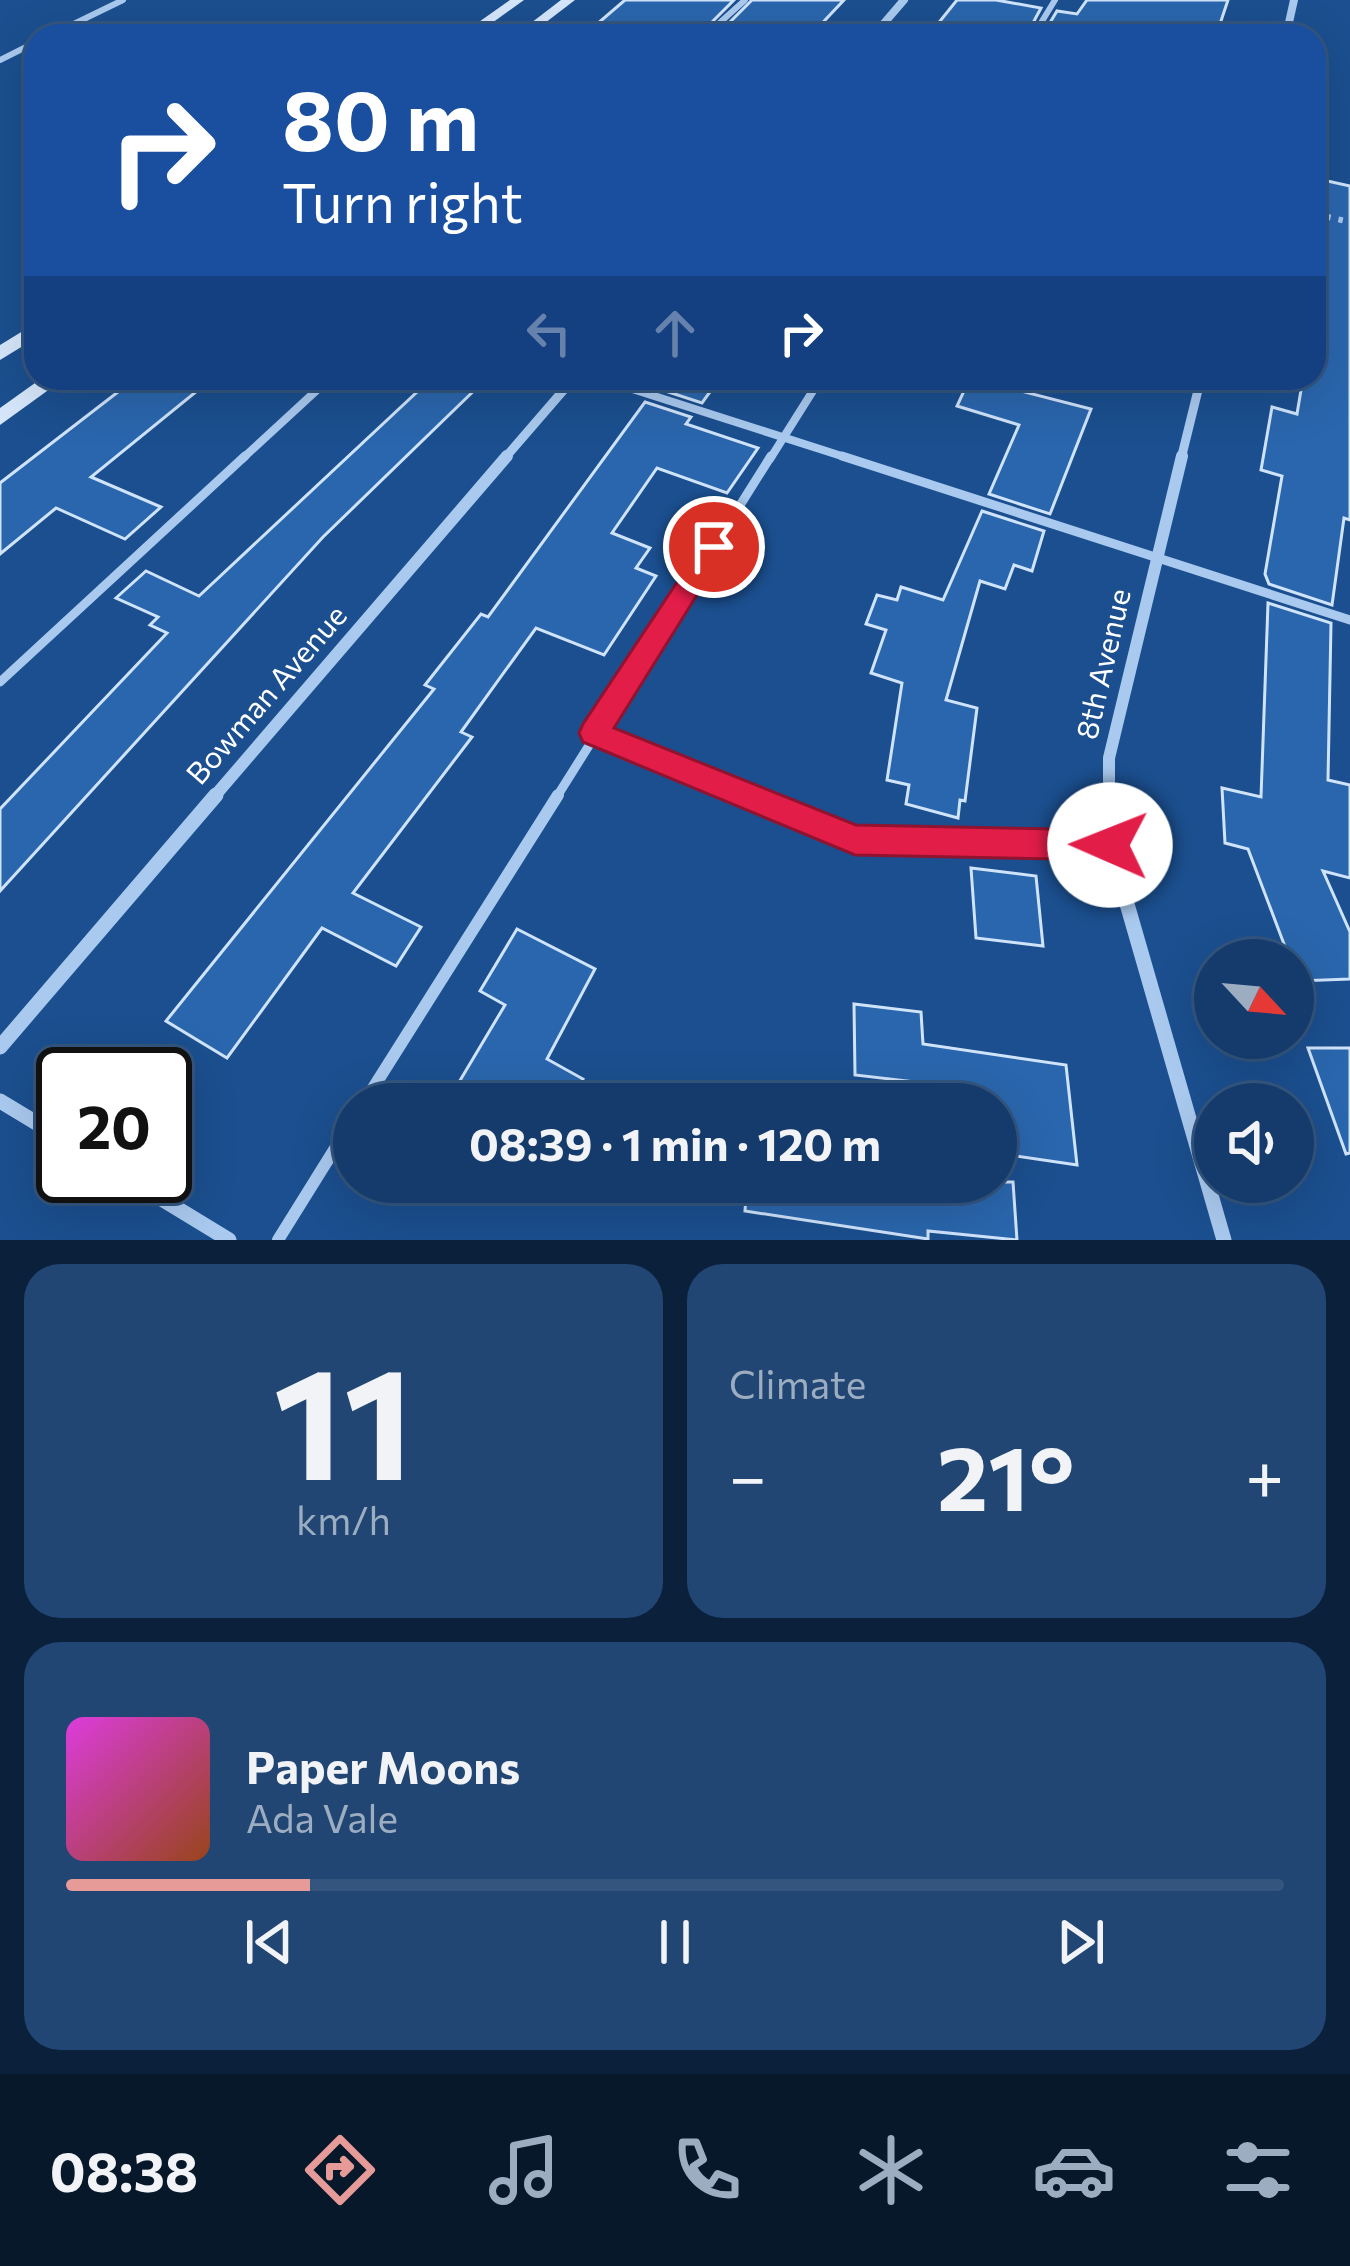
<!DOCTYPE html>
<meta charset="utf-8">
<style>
body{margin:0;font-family:Commissioner,sans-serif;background:#214673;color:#f1f3f6;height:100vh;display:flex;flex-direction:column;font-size:45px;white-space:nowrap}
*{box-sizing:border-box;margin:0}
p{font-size:39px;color:#9dadc1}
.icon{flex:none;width:66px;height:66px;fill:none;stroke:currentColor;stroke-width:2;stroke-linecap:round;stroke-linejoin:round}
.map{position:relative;height:1240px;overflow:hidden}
.details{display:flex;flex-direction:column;gap:24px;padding:24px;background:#0b203b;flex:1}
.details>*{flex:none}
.guide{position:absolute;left:24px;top:24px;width:1302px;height:366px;border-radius:36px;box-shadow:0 12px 48px #0002,0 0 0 3px #33557e;background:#1a4fa0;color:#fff;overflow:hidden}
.needle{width:78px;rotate:116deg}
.tools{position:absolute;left:1194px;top:939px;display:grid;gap:24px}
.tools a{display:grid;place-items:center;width:120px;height:120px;border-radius:50%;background:#143b6b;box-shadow:0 12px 48px #0002,0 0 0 3px #33557e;font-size:60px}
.speed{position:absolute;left:36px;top:1047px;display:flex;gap:24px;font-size:60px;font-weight:700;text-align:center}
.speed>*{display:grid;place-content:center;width:156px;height:156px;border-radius:50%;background:#143b6b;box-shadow:0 12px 48px #0002,0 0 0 3px #33557e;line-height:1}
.speed .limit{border:6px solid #111;border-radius:18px;background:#fff;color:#111}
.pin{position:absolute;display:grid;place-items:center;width:102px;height:102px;color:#fff;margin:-51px;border:6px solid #fff;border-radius:50%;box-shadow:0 3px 12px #0007}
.me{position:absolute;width:132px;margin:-66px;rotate:271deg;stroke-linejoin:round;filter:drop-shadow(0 0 9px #0008)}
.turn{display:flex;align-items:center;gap:42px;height:252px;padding:0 60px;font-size:54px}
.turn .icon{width:156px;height:156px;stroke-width:2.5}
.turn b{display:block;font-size:84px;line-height:102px}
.lanes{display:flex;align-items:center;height:114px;padding:0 60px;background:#0003;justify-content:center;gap:60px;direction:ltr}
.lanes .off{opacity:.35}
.big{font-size:90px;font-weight:700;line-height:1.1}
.details .tile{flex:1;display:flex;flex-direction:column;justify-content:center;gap:18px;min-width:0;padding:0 42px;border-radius:36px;background:#214673}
.details .dial{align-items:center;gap:0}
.dial b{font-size:156px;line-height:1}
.song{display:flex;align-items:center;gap:36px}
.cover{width:144px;height:144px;border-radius:18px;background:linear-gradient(135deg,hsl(300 70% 55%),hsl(20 70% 35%))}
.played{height:12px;border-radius:6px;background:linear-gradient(90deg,#e69b98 20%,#33557e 20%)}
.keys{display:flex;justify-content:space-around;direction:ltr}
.heat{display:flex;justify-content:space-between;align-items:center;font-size:66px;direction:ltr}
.details .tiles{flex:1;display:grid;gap:24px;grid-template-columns:1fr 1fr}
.tile:last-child{grid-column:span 2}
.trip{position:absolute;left:333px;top:1083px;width:684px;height:120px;border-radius:60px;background:#143b6b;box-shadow:0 12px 48px #0002,0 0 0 3px #33557e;font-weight:700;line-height:120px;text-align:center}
.dock{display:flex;height:192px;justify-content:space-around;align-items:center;background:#08182b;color:#9dadc1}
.dock .icon{width:84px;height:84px}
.dock .current{color:#e69b98}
.dock b{font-size:54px;color:#f1f3f6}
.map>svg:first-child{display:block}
.building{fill:#2a66ad;stroke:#cfe3fa;stroke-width:3}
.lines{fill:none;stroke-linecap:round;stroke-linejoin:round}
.path{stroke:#a9c9ee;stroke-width:6;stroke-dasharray:4.5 8;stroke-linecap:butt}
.lane-far3{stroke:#a9c9ee;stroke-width:6}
.lane-far2{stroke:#a9c9ee;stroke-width:8}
.lane-far1{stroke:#a9c9ee;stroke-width:9}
.lane{stroke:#a9c9ee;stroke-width:12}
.street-far3{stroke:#a9c9ee;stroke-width:8}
.street-far2{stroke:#a9c9ee;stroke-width:9}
.street-far1{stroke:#a9c9ee;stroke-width:12}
.street{stroke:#a9c9ee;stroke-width:15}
.secondary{fill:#d6e6fa;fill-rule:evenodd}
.route{fill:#e11d48;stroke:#92132f;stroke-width:3}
.labels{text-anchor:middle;stroke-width:12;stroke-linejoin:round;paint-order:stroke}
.street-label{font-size:30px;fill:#fff;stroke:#1b4f8f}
</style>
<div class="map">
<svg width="1350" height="1240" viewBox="0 0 1350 1240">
<rect width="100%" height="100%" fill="#1b4f8f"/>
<!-- building -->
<g class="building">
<polygon points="625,0 734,0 698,36 583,36"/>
<polygon points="752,0 844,0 810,36 716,36"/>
<polygon points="957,0 996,0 1041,8 1026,36 928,36"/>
<polygon points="1087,0 1228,0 1216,36 1042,36 1057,11 1077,14"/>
<polygon points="1314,178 1350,186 1350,520 1344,518 1332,605 1269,584 1265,574 1282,476 1261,470 1272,407 1297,414 1303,378 1314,378"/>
<polygon points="136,378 213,378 91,477 161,507 125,539 56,508 0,554 0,483"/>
<polygon points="432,378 487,378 323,537 0,891 0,809 167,633 150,625 158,617 116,598 146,571 199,596"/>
<polygon points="664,378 720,378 702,403 656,388"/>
<polygon points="970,378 1091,409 1050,514 989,494 1019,425 957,406"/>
<polygon points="645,402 691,417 686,424 758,448 727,493 657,468 612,533 650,548 636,568 656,576 604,655 536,628 461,732 472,737 353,893 421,927 396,966 322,928 227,1058 166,1021 434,689 425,685 481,614 488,617"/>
<polygon points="982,511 1044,531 1032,571 1014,565 1005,589 980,581 946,700 977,708 965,801 960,800 958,818 906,804 909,785 887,780 902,683 871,673 886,630 866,624 877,595 897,600 901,587 943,600"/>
<polygon points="1268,603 1331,623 1328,780 1350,785 1350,878 1323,871 1350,932 1350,979 1298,981 1248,849 1225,843 1222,788 1261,797"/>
<polygon points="971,868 1036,876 1043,946 976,938"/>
<polygon points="517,929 595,969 547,1059 583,1079 571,1104 446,1104 505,1005 480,991"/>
<polygon points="854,1004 921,1012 923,1044 1066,1065 1077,1165 996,1153 996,1104 943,1104 942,1085 855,1075"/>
<polygon points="1308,1048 1350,1048 1350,1153 1346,1154"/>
<polygon points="747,1182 1013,1182 1017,1240 928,1231 928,1239 745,1211"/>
</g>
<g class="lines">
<!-- path -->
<polyline class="path" points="1314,214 1350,222"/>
<!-- lane-far3 -->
<g class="lane-far3">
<polyline points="49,36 123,0"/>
<polyline points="705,36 745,0"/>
<polyline points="1033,36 1055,0"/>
<polyline points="0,60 36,42"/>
</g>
<!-- lane-far2 -->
<g class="lane-far2">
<polyline points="598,378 851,459"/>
<polyline points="242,459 330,378"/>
<polyline points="770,459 821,378"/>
</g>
<!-- lane-far1 -->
<g class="lane-far1">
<polyline points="842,456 1350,620"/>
<polyline points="0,682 245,456"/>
<polyline points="594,733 754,798"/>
<polyline points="556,798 771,456"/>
</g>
<!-- lane -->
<g class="lane">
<polyline points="746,795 855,840 1110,845"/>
<polyline points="363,1104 558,795"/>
<polyline points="278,1240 354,1118"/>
</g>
<!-- street-far3 -->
<g class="street-far3">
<polyline points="873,36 904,0"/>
<polyline points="1286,36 1294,0"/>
</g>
<!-- street-far2 -->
<g class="street-far2">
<polyline points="504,459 574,378"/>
<polyline points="1181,459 1201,378"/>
</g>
<!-- street-far1 -->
<g class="street-far1">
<polyline points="213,798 507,456"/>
<polyline points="1109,798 1109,758 1182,456"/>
</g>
<!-- street -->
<g class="street">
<polyline points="1109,795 1110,845 1224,1240"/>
<polyline points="0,1047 216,795"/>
<polyline points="0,1101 63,1139"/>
<polyline points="124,1176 229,1240"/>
</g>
<!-- secondary -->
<g class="secondary">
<polygon points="510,0 524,0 474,36 459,36"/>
<polygon points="561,0 575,0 528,36 514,36"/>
<polygon points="36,323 36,338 0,360 0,345"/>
<polygon points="42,378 65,378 0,425 0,408"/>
</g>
</g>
<!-- route -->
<polygon class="route" points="714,538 727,547 614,728 856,825 1110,830 1122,834 1126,845 1122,855 1110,860 855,855 583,742 579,733 583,724 705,540"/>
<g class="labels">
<!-- street labels -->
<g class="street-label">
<text transform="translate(1104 664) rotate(-77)" y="10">8th Avenue</text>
<text transform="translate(267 695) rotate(-49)" y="10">Bowman Avenue</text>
</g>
</g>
</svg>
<div class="tools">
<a><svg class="needle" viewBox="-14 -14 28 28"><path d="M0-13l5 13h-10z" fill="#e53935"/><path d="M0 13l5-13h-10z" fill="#9dadc1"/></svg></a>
<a><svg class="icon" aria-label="sound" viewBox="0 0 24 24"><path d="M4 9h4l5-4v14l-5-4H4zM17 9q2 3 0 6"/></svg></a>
</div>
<div class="speed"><div class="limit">20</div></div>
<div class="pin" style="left:714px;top:547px;background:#d93025"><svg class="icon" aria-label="arrive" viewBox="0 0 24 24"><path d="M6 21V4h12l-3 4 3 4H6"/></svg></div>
<svg class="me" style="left:1110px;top:845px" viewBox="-20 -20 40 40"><circle r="19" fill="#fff"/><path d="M0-13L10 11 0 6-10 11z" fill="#e11d48"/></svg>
<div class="trip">08:39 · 1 min · 120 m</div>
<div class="guide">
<div class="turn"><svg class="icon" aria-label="right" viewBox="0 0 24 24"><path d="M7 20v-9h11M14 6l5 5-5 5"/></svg><div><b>80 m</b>Turn right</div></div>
<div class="lanes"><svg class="icon off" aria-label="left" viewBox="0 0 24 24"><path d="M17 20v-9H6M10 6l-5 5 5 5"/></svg><svg class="icon off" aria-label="ahead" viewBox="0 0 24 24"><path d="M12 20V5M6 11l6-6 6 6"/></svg><svg class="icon" aria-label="right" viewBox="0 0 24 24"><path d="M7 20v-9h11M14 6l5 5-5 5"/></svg></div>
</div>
</div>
<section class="details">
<div class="tiles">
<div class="tile dial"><b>11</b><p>km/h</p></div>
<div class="tile"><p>Climate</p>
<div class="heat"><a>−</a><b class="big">21°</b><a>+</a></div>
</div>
<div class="tile">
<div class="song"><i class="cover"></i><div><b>Paper Moons</b><p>Ada Vale</p></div></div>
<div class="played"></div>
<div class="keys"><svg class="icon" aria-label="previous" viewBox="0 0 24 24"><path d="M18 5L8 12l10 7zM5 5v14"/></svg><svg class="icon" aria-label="pause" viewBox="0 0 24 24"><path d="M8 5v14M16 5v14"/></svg><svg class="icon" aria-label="next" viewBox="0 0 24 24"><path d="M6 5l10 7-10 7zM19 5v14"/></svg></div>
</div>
</div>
</section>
<nav class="dock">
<b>08:38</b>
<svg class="icon current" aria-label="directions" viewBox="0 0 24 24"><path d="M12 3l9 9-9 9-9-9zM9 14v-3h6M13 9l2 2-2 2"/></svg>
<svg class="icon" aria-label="music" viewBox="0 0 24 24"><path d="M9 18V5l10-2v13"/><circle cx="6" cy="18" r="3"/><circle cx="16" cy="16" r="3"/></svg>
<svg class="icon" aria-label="phone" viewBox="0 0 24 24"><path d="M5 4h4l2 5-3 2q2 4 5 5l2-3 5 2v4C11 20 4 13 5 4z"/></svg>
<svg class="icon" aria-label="climate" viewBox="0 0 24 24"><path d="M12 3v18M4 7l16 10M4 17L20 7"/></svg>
<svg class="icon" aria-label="car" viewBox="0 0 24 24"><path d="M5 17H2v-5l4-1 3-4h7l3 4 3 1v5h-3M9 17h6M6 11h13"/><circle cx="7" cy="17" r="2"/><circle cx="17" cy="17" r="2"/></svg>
<svg class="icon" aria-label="filters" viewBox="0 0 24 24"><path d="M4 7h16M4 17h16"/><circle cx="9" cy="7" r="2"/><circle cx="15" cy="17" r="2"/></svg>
</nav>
